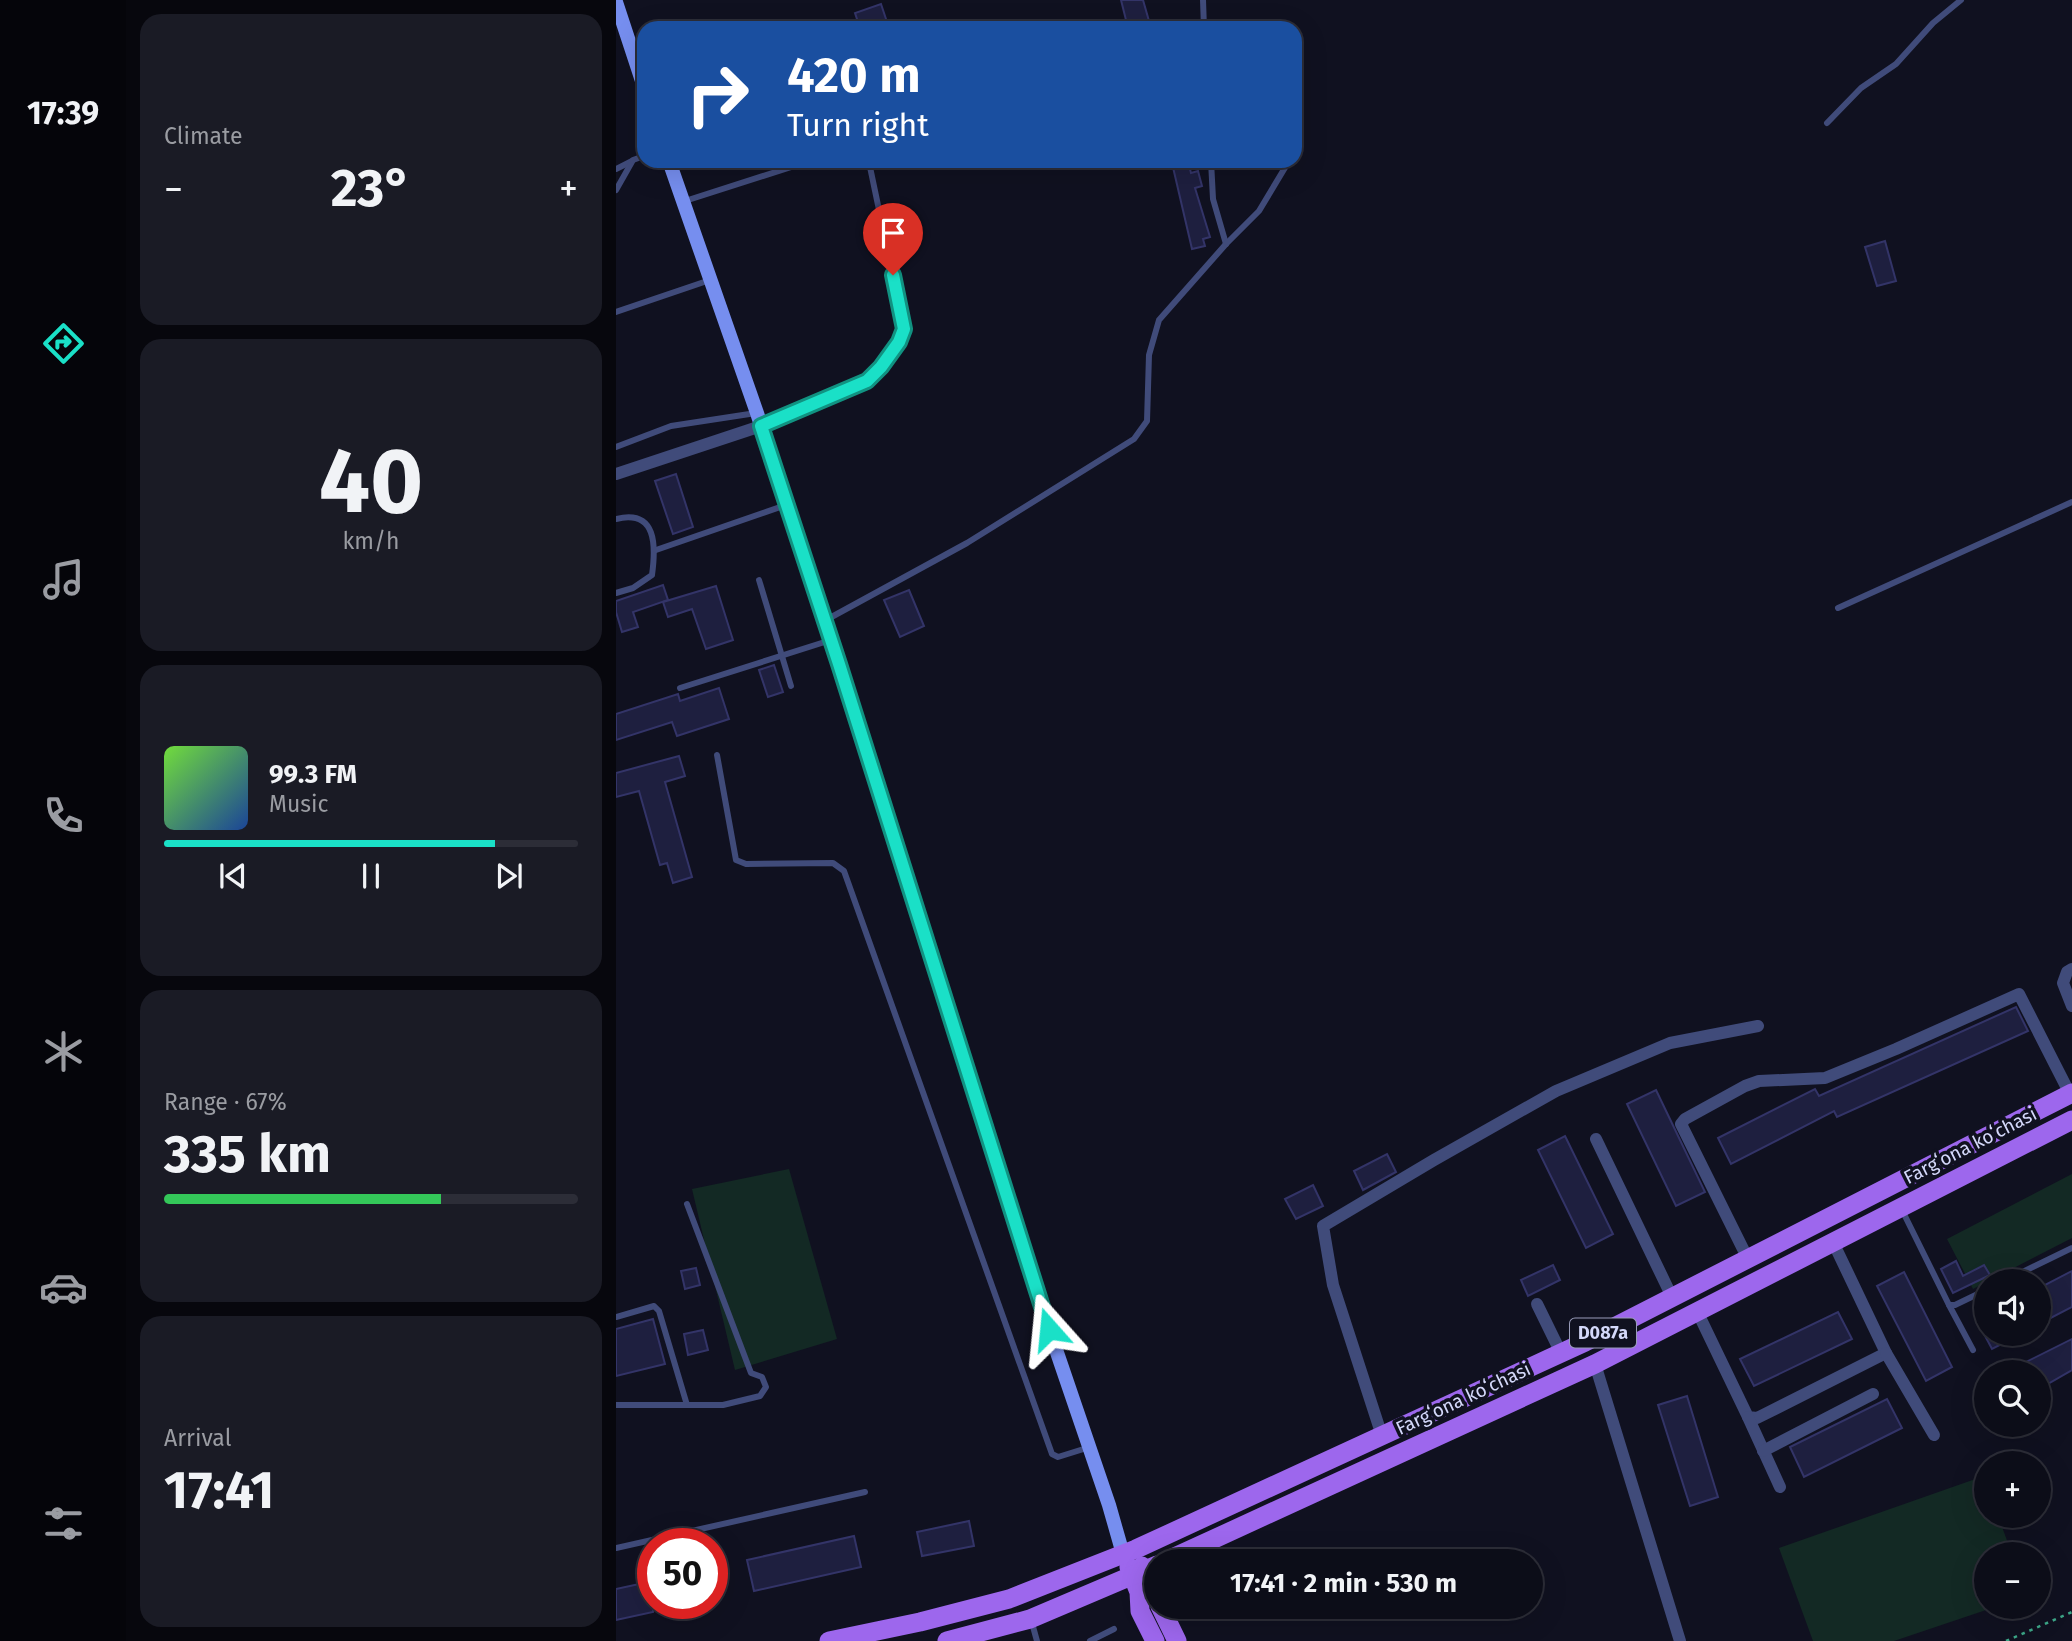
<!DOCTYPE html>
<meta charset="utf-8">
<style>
body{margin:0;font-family:"Fira Sans",sans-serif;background:#1a1b25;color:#f1f3f6;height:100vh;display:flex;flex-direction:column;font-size:26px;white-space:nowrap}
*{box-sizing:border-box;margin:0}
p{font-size:23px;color:#9a9ca2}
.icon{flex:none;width:38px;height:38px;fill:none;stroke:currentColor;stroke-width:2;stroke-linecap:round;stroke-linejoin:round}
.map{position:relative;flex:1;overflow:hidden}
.sheet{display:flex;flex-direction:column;gap:14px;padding:14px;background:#07070d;width:490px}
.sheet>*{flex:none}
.hud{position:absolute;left:21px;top:21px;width:665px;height:147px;border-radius:21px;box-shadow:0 7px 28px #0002,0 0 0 2px #2c2d37;background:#1a4fa0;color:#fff;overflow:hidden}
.tools{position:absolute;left:1358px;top:1269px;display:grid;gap:14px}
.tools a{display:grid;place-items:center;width:77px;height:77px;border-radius:50%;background:#0c0d18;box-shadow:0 7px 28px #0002,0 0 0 2px #2c2d37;font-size:35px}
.speed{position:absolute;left:21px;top:1528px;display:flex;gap:14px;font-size:35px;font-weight:700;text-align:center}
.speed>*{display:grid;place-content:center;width:91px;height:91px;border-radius:50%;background:#0c0d18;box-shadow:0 7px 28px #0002,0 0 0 2px #2c2d37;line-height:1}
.speed .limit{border:10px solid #d22;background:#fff;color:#111}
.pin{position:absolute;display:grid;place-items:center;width:60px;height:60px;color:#fff;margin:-72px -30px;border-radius:50% 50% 50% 0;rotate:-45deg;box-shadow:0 0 7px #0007}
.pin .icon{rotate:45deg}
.me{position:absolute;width:77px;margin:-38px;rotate:342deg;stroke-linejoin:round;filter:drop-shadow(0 0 5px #0008)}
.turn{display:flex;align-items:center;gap:24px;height:147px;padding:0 35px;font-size:32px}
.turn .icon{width:91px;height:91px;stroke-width:2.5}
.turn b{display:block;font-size:49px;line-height:60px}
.big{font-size:52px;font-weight:700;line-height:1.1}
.sheet .widget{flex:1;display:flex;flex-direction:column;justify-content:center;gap:10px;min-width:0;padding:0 24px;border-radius:21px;background:#1a1b25}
.sheet .dial{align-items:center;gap:0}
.dial b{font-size:91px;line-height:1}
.song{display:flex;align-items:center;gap:21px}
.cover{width:84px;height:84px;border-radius:10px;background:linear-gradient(135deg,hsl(100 70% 55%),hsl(220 70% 35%))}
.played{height:7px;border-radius:4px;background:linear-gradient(90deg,#1ae0c7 80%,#2c2d37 80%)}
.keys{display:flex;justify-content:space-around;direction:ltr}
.heat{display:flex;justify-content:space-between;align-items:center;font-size:38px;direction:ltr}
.charge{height:10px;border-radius:5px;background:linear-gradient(90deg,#34c759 67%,#2c2d37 0)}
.trip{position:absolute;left:528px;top:1549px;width:399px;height:70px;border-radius:35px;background:#0c0d18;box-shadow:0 7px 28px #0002,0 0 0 2px #2c2d37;font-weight:700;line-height:70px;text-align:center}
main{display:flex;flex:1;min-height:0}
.tab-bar{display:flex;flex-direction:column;width:126px;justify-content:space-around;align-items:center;background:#05050a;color:#9a9ca2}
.tab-bar .icon{width:49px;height:49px}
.tab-bar .selected{color:#1ae0c7}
.tab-bar b{font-size:32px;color:#f1f3f6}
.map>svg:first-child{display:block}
.green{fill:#132924}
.building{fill:#1e1f3f;stroke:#333468;stroke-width:2}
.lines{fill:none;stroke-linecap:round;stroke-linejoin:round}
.path{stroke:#3ca687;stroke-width:2.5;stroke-dasharray:3.5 5;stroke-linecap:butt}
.service{stroke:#404b7a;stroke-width:6}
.minor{stroke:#404b7a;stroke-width:12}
.secondary{stroke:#768eef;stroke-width:14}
.primary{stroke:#9d67ed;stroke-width:19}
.route-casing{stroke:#119281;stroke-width:18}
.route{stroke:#1ae0c7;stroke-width:12}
.labels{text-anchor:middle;stroke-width:7;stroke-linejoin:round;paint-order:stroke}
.shield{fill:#101120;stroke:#999cb9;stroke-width:2}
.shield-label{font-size:18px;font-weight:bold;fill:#d4d8fa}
.street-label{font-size:19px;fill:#d4d8fa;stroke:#101120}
</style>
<main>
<nav class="tab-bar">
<b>17:39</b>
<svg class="icon selected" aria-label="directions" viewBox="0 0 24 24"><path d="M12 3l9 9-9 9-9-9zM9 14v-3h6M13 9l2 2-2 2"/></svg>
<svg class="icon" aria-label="music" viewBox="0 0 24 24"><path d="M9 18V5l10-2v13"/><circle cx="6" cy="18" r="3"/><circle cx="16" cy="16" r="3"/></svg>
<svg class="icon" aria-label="phone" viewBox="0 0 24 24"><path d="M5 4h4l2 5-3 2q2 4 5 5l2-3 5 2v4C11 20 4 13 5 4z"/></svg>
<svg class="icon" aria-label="climate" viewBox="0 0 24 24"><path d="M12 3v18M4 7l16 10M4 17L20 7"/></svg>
<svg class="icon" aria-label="car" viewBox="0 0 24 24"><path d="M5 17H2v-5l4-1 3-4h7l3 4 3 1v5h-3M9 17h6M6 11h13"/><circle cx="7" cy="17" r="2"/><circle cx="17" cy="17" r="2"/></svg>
<svg class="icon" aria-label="filters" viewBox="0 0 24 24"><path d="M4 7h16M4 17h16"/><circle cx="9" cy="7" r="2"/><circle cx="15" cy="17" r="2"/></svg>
</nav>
<section class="sheet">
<div class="widget"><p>Climate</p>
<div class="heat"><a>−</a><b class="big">23°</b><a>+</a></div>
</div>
<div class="widget dial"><b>40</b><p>km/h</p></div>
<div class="widget">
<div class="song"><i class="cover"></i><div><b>99.3 FM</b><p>Music</p></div></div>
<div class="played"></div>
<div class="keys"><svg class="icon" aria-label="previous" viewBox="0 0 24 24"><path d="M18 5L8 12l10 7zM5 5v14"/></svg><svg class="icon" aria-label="pause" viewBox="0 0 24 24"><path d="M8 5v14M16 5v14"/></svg><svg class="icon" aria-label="next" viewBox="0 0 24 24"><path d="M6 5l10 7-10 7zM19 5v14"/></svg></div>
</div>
<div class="widget"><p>Range · 67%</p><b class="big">335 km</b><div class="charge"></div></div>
<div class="widget"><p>Arrival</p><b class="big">17:41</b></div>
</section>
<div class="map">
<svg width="1456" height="1641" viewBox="0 0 1456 1641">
<rect width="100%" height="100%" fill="#101120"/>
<!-- green -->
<g class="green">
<polygon points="173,1169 221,1339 119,1370 76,1189"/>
<polygon points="1456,1174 1456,1238 1357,1289 1331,1239"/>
<polygon points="1368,1476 1370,1483 1370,1516 1382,1516 1396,1554 1370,1554 1370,1606 1379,1607 1278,1641 1197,1641 1163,1548"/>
</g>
<!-- building -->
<g class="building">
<polygon points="505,0 527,0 535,28 512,28"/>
<polygon points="265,4 273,28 244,28 239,13"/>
<polygon points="565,161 572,161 575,173 582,171 586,186 579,188 594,237 587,239 589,246 576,249 556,163"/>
<polygon points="1269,241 1280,281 1261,286 1249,247"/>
<polygon points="60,474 77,527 57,534 39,481"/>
<polygon points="47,585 52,600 17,612 22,627 6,632 0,612 0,601"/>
<polygon points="100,586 117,640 90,649 76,609 52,617 47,602"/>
<polygon points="293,590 308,626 284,637 268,600"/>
<polygon points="158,665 167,692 152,697 143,670"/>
<polygon points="103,688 113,719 61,736 56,722 0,740 0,714 62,694 64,701"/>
<polygon points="63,756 69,776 49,782 76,877 57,883 51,863 44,865 23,791 0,797 0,773"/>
<polygon points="1400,1007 1412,1031 1221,1117 1218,1111 1115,1164 1102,1138 1199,1089 1203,1096"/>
<polygon points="1040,1090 1089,1192 1060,1206 1011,1104"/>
<polygon points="949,1136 997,1234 970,1248 922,1150"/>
<polygon points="771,1154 780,1172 747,1190 738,1171"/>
<polygon points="697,1185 707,1206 680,1219 669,1199"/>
<polygon points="1340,1261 1347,1276 1368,1265 1374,1275 1337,1293 1325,1269"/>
<polygon points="937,1265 944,1280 912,1296 905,1280"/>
<polygon points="80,1268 84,1285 69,1289 65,1271"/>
<polygon points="1456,1271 1456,1307 1423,1324 1423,1288"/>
<polygon points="1288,1272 1336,1367 1310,1381 1261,1286"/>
<polygon points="1222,1312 1236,1339 1138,1386 1124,1359"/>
<polygon points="37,1319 49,1364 0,1376 0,1329"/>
<polygon points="87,1330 92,1350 72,1355 68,1334"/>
<polygon points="1368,1334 1405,1334 1376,1349"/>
<polygon points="1456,1339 1456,1370 1423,1389 1423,1372 1390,1372"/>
<polygon points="1071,1396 1102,1497 1074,1506 1042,1405"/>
<polygon points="1271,1399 1286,1428 1188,1477 1174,1447"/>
<polygon points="353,1521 358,1546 306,1556 301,1532"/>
<polygon points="238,1536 245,1567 138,1591 131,1560"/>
<polygon points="37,1581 37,1612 0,1620 0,1589"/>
</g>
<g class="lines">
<!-- path -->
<polyline class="path" points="1390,1641 1456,1612"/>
<!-- service -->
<g class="service">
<polyline points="587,0 588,28"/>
<polyline points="1211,123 1245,88 1280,64 1317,23 1345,0"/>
<polyline points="679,152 684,144"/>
<polyline points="595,161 597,199 610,244"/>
<polyline points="0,169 16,161"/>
<polyline points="0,190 17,160 28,156"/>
<polyline points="69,201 194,161"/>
<polyline points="0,312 94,280"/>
<polyline points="146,426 251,381 275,354 288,329 254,167"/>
<polyline points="0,447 55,426 140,413"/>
<path d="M0,519C41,509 40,546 36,575L17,588L0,593"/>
<polyline points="40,550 170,505"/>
<polyline points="143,580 175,686"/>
<polyline points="1222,608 1456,502"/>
<polyline points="210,620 351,543 518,439 531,421 533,355 543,320 610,244 643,211 673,161"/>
<polyline points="64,688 215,640"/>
<polyline points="101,755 120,860 130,864 217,863 228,871 436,1454 442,1457 474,1447"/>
<polyline points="1287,1212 1333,1305 1339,1305 1370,1290"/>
<polyline points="1388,1281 1456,1248"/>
<polyline points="1333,1305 1357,1350"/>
<polyline points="0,1317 38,1306 43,1311 71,1405"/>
<polyline points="0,1405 107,1405 144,1396 150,1387 146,1377 135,1373 71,1204"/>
<polyline points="0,1548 249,1492"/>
<polyline points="416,1623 421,1641"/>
<polyline points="474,1641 498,1629"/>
</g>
<!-- minor -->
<g class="minor">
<polyline points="0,474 145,426"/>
<polyline points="1456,969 1451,972 1447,983 1456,1006"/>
<polyline points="980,1139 1056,1297"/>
<polyline points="1132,1259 1065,1124 1069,1119 1129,1086 1143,1081 1209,1078 1280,1049 1403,994 1454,1094"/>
<polyline points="921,1304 945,1353"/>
<polyline points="1081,1311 1132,1417 1141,1418 1270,1353 1217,1242"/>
<polyline points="1270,1353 1318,1435"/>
<polyline points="979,1364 1064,1641"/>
<polyline points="1132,1417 1164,1487"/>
<polyline points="766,1436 717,1285 707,1226 818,1160 940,1091 1054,1043 1142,1026"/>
<polyline points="1147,1451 1257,1394"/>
</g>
<!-- secondary -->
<g class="secondary">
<polyline points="0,2 28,87"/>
<polyline points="53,161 141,413 223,664 433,1329 493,1505 507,1554"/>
</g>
<!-- primary -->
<g class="primary">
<polyline points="550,1561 979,1364 1456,1120"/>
<polyline points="526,1566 541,1600"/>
<polyline points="513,1567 523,1592 524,1611 539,1641"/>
<polyline points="544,1606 561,1641"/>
<polyline points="213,1641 304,1622 393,1599 520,1549 969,1342 1456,1093"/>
<polyline points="331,1641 414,1619 541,1565"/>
</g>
</g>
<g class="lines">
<defs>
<polyline id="route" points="277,275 288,329 283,342 265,367 251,381 145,426 223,664 433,1329"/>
</defs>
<!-- route casing -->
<use href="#route" class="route-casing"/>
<!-- route -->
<use href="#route" class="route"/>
</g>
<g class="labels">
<!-- shield labels -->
<rect class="shield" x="954" y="1318.5" width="66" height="29" rx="5"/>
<g class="shield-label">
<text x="987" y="1339">D087a</text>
</g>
<!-- street labels -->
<g class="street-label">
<text transform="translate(1354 1145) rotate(-27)" y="7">Fargʻona koʻchasi</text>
<text transform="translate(847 1398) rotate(-25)" y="7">Fargʻona koʻchasi</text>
</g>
</g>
</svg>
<div class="tools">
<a><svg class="icon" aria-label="sound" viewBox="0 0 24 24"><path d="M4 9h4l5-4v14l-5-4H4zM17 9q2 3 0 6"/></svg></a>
<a><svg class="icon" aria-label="search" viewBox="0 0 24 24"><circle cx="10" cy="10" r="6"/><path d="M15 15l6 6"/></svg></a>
<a>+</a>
<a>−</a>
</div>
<div class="speed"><div class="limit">50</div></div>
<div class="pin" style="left:277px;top:275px;background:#d93025"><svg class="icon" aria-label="arrive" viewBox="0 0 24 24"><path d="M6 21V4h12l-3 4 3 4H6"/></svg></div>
<svg class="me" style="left:433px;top:1329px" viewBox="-20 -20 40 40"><path d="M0-17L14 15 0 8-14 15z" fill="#1ae0c7" stroke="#fff" stroke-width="4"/></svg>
<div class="trip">17:41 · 2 min · 530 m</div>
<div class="hud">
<div class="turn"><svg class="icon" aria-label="right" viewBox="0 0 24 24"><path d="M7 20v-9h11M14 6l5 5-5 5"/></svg><div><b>420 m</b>Turn right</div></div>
</div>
</div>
</main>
